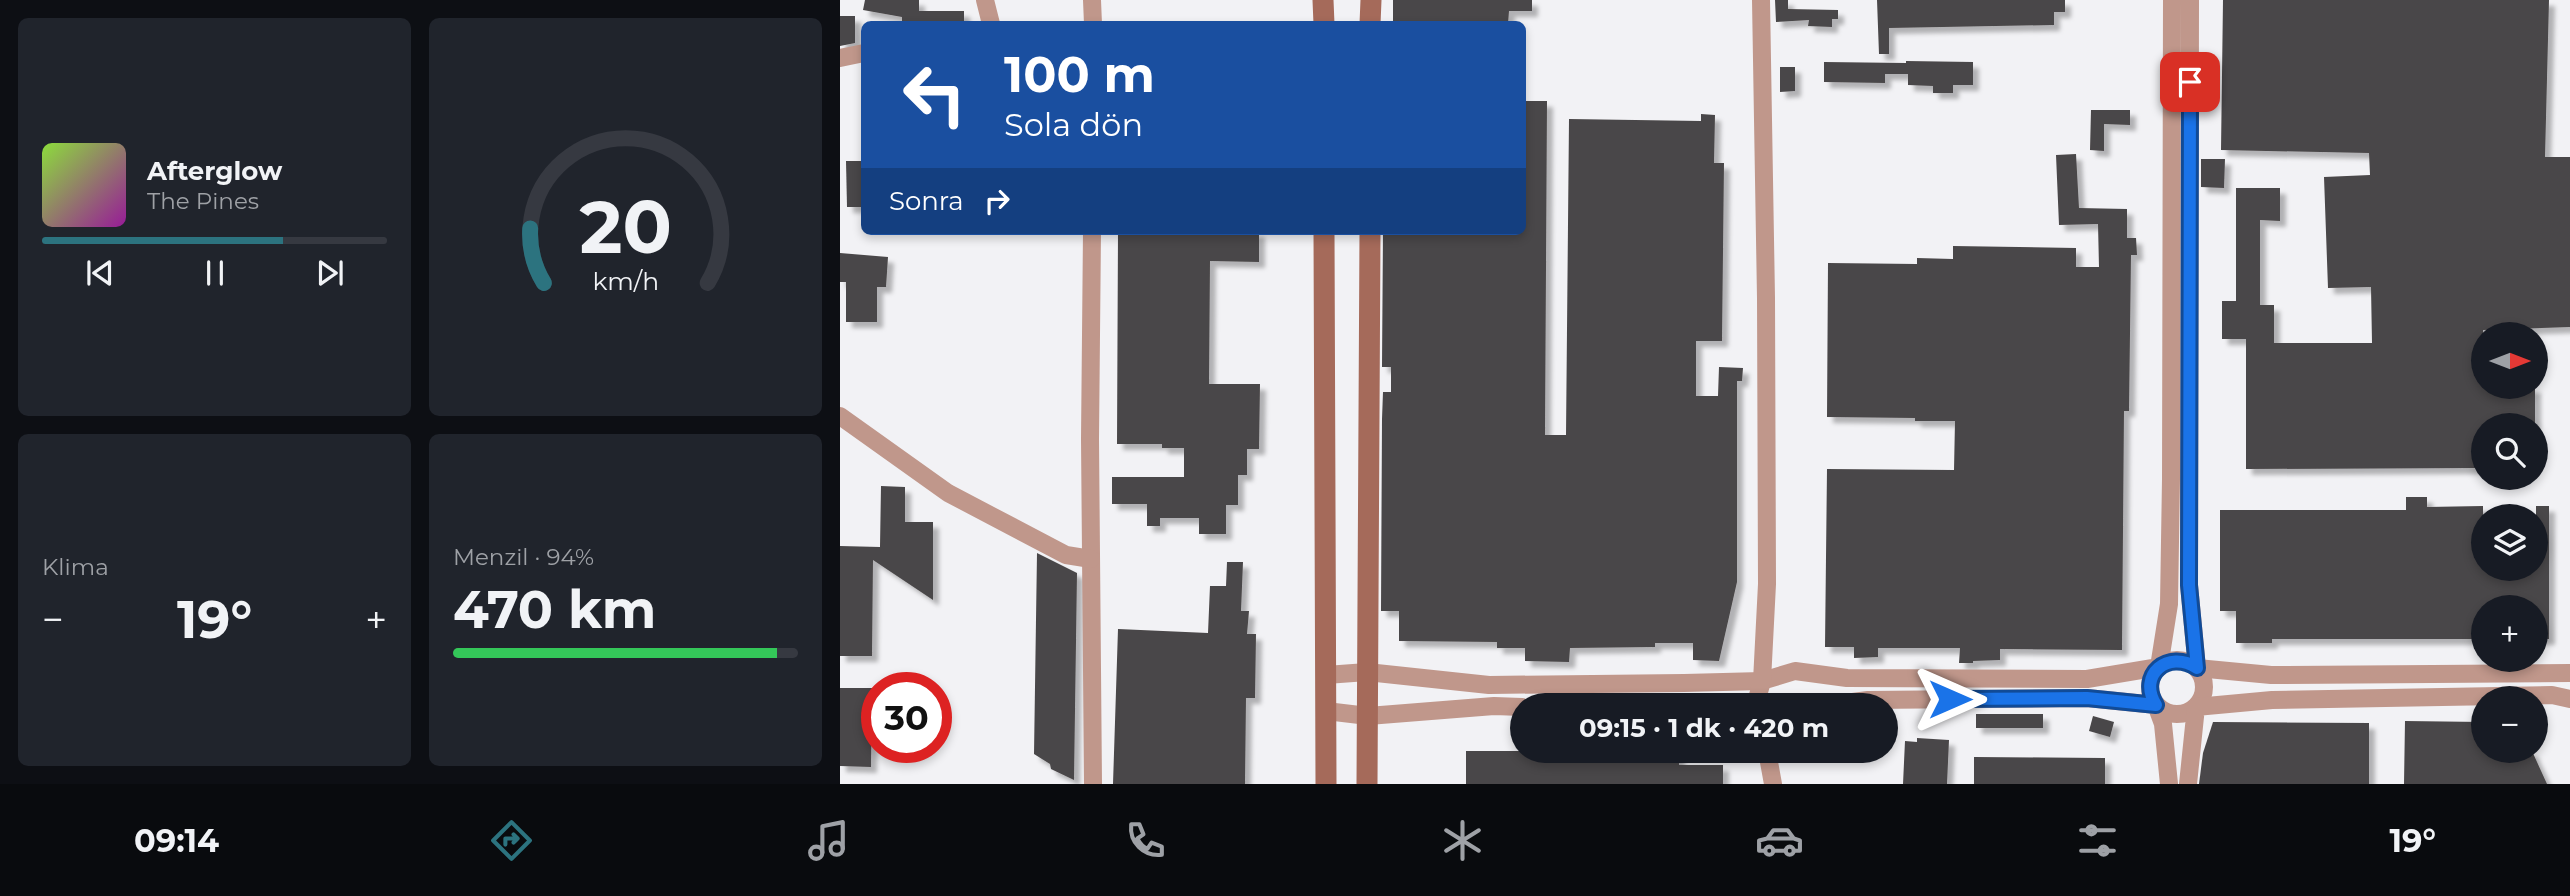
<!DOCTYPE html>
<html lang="tr">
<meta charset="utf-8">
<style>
body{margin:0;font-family:Montserrat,sans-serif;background:#20242c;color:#f1f3f6;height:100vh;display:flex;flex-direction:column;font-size:26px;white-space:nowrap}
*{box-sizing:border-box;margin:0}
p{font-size:23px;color:#9ea1a6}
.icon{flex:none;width:38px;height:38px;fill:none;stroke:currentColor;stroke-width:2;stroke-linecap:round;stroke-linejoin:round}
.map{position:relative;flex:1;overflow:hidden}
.details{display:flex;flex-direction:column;gap:18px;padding:18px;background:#0d0f14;width:840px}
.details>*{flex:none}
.guide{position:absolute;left:21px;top:21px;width:665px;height:214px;border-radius:10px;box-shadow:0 4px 10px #0003;background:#1a4fa0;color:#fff;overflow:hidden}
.needle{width:46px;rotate:90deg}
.buttons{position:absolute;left:1631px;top:322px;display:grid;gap:14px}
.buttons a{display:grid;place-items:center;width:77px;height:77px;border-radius:50%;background:#171b24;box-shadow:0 4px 10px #0003;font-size:35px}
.speed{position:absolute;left:21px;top:672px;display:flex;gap:14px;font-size:35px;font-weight:700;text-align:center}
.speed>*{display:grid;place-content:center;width:91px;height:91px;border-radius:50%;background:#171b24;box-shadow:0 4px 10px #0003;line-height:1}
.speed .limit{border:10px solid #d22;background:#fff;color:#111}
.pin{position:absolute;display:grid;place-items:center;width:60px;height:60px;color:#fff;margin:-30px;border-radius:14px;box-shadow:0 4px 10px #0006}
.me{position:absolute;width:77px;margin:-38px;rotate:90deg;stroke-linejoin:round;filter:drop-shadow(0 0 5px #0008)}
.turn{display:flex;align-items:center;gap:24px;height:147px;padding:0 28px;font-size:32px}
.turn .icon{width:91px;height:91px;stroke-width:2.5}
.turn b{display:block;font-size:49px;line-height:60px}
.then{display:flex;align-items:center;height:66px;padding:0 28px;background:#0003;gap:14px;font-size:26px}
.big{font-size:52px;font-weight:700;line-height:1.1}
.details .tile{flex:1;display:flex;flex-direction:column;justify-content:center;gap:10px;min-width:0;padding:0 24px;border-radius:10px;background:#20242c}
.details .dial{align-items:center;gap:0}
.dial svg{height:182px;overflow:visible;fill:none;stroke:#363941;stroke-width:7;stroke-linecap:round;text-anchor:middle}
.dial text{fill:#f1f3f6;stroke:none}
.song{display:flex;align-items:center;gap:21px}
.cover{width:84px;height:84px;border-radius:10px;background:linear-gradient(135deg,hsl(90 70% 55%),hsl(300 70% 35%))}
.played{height:7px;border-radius:4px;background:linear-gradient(90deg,#2c737f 70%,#363941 70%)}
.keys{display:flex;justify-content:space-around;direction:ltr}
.heat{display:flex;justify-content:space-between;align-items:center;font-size:38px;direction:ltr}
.charge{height:10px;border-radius:5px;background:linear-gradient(90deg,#34c759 94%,#363941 0)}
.details .tiles{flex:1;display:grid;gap:18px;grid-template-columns:repeat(2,1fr)}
.trip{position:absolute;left:670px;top:693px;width:388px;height:70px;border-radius:35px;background:#171b24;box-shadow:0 4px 10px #0003;font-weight:700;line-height:70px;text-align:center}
.menu{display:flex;height:112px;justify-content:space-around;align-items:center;background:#090b0e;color:#9ea1a6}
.menu .icon{width:49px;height:49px}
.menu .current{color:#2c737f}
.menu b{font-size:32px;color:#f1f3f6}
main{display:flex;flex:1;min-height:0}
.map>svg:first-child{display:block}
.building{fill:#4a4748;filter:url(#shadow)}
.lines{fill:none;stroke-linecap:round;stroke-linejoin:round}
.street{stroke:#c0978b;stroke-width:18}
.secondary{stroke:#a56a5a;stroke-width:21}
.route-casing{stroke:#114b97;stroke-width:18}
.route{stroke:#1a73e8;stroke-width:12}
</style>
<main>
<section class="details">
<div class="tiles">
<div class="tile">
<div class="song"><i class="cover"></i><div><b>Afterglow</b><p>The Pines</p></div></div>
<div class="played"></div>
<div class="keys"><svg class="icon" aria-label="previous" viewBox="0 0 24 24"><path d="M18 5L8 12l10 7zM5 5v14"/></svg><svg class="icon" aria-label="pause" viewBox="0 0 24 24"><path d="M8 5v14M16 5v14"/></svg><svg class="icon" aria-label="next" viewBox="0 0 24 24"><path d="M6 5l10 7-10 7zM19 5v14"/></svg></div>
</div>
<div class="tile dial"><svg viewBox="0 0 100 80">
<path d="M14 69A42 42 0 1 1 86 69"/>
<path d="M14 69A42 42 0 0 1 8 45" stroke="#2c737f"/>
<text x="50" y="56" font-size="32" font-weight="700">20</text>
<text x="50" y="72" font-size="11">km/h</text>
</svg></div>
<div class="tile"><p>Klima</p>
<div class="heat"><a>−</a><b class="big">19°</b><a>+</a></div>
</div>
<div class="tile"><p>Menzil · 94%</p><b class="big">470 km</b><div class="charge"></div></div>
</div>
</section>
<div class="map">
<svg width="1730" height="784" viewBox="0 0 1730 784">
<defs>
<filter id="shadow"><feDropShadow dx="6" dy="6" stdDeviation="2" flood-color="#0004"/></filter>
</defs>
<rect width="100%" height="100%" fill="#f2f2f5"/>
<!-- building -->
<g class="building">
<polygon points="25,0 79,0 79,11 124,11 124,24 62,24 62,17 23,10"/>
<polygon points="553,0 692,0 692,11 669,11 668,24 553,24"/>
<polygon points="935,0 948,0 948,9 998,10 998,19 992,19 992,27 968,26 969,20 936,22"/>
<polygon points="1037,0 1225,0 1225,12 1214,12 1214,25 1049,28 1049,54 1039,54"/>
<polygon points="1383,0 1709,0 1705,157 1730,157 1730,327 1643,330 1643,387 1695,387 1695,425 1643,425 1643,468 1406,469 1406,339 1382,339 1382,301 1396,301 1396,188 1440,188 1440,221 1420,220 1420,305 1434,305 1434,343 1532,343 1531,287 1488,288 1484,177 1530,175 1529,153 1381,150"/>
<polygon points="0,16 15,16 15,43 0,46"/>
<polygon points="1066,61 1133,62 1133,85 1113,85 1113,93 1093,93 1093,86 1068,85 1068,74 1045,74 1045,83 984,82 984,62 1066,63"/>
<polygon points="940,67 955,67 955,91 940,92"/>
<polygon points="682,101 707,101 705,435 726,435 729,119 861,121 861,114 875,115 874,163 884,163 882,341 856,341 856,396 878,396 879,367 903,368 902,381 897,381 897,582 879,661 853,660 853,643 815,643 815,647 730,648 729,662 685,661 685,648 657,648 657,642 559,641 559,611 541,611 542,419 543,392 551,392 551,367 542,367 543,231 682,231"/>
<polygon points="1251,110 1290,110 1290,125 1264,124 1264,151 1250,150"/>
<polygon points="1236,154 1239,208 1287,209 1287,238 1296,238 1297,255 1291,255 1289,411 1284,411 1282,650 1160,649 1160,660 1133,661 1133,663 1119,663 1120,648 1038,648 1038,657 1014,658 1014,647 985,647 987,469 1114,470 1115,421 1075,421 1075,418 987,417 988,263 1077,264 1077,258 1113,259 1113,246 1236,248 1236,267 1259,267 1258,224 1219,225 1216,155"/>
<polygon points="1361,159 1385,159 1384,188 1361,187"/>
<polygon points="6,161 24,161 24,207 7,207"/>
<polygon points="278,231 419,231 419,262 370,261 369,384 420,384 419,449 407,449 407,475 398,475 398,505 386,505 386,534 359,534 359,518 320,518 320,526 307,526 307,504 272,504 272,477 344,477 344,448 322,448 322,444 277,444"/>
<polygon points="0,253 48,257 46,287 37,287 37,322 6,322 6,282 0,282"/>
<polygon points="41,486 65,487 65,522 93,522 93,600 33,560 32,656 0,656 0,546 40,547"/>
<polygon points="1566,497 1587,497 1587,507 1643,506 1643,569 1696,569 1696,506 1709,506 1709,639 1696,639 1696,607 1643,607 1643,639 1432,639 1432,643 1396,643 1396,611 1380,611 1380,510 1566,510"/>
<polygon points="197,553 237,573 234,780 211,769 210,764 194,754"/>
<polygon points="387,562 403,562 401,611 409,611 407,634 416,634 415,698 406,698 405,784 273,784 278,629 368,633 370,586 386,586"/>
<polygon points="0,688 32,688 31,767 0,766"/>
<rect x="1136" y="714" width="67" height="14"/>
<polygon points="1253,716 1274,722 1270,737 1249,731"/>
<polygon points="1565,721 1643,722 1643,751 1692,751 1707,784 1564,784"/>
<polygon points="1373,722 1529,723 1529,784 1359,784 1363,753"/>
<polygon points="1077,738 1109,740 1107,784 1063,784 1065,741 1077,742"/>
<polygon points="626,751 839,751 839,765 883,765 883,784 626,784"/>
<polygon points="1134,757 1265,758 1265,784 1134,784"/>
</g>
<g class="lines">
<!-- street -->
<g class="street">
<polyline points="145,0 151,24"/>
<polyline points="252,0 253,24"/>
<polyline points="1350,0 1349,585 1357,668 1431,675 1730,673"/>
<polyline points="0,58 24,53"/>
<polyline points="252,231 250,439 253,784"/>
<polyline points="0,416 108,493 226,555 251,559"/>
<circle cx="1337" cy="687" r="27"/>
<polyline points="486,675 527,672 649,685 844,683 922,681 955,671 1007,678 1247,679 1319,667 1329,604 1331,479 1332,0"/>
<polyline points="918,705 917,699 922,681 927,584 926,298 921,0"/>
<polyline points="990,705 1028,700 1247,698 1316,705 1323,724 1329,784"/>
<polyline points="486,711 528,716 654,706 682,707"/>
<polyline points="927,751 933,784"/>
<polyline points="1348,784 1356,707 1432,700 1712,695 1730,699"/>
</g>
<!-- secondary -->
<g class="secondary">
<polyline points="483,0 484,24"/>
<polyline points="530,24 531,0"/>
<polyline points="484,231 486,784"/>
<polyline points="527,784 530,231"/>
</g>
</g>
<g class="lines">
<defs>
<path id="route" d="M1110,699L1247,698L1316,705C1297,675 1328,649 1357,668L1349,585L1350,82"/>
</defs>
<!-- route casing -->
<use href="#route" class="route-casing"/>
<!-- route -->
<use href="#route" class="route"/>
</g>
</svg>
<div class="buttons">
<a><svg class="needle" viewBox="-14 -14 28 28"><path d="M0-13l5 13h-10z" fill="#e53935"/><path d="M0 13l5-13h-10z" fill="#9ea1a6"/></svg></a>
<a><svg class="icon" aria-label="search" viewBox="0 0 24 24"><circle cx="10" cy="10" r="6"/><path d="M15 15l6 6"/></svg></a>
<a><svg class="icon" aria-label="layers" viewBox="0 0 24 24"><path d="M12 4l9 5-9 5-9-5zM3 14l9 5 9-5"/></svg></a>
<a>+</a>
<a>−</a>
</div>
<div class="speed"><div class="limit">30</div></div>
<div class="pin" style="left:1350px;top:82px;background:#d93025"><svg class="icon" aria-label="arrive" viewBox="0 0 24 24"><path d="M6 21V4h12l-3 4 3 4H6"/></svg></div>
<svg class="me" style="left:1110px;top:699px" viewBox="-20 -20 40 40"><path d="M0-17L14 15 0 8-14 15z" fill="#1a73e8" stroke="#fff" stroke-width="4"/></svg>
<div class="trip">09:15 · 1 dk · 420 m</div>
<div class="guide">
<div class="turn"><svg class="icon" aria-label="left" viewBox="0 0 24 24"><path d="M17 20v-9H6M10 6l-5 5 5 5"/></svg><div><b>100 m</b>Sola dön</div></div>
<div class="then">Sonra<svg class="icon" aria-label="right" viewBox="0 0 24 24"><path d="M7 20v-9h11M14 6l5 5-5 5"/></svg></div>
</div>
</div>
</main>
<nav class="menu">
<b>09:14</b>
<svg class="icon current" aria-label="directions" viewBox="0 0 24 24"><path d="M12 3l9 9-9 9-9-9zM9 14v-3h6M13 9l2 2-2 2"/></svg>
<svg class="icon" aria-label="music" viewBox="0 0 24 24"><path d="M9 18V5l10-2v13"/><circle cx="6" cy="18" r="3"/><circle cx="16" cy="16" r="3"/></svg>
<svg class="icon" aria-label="phone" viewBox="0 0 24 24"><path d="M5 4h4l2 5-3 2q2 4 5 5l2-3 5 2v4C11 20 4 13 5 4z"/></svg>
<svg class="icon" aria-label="climate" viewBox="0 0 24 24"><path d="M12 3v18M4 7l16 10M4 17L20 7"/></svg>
<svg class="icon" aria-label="car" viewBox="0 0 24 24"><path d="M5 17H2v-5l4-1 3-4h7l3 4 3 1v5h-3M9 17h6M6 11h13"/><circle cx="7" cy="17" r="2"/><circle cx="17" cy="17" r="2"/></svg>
<svg class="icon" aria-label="filters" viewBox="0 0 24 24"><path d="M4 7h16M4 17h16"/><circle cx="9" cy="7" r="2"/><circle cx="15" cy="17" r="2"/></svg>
<b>19°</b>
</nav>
